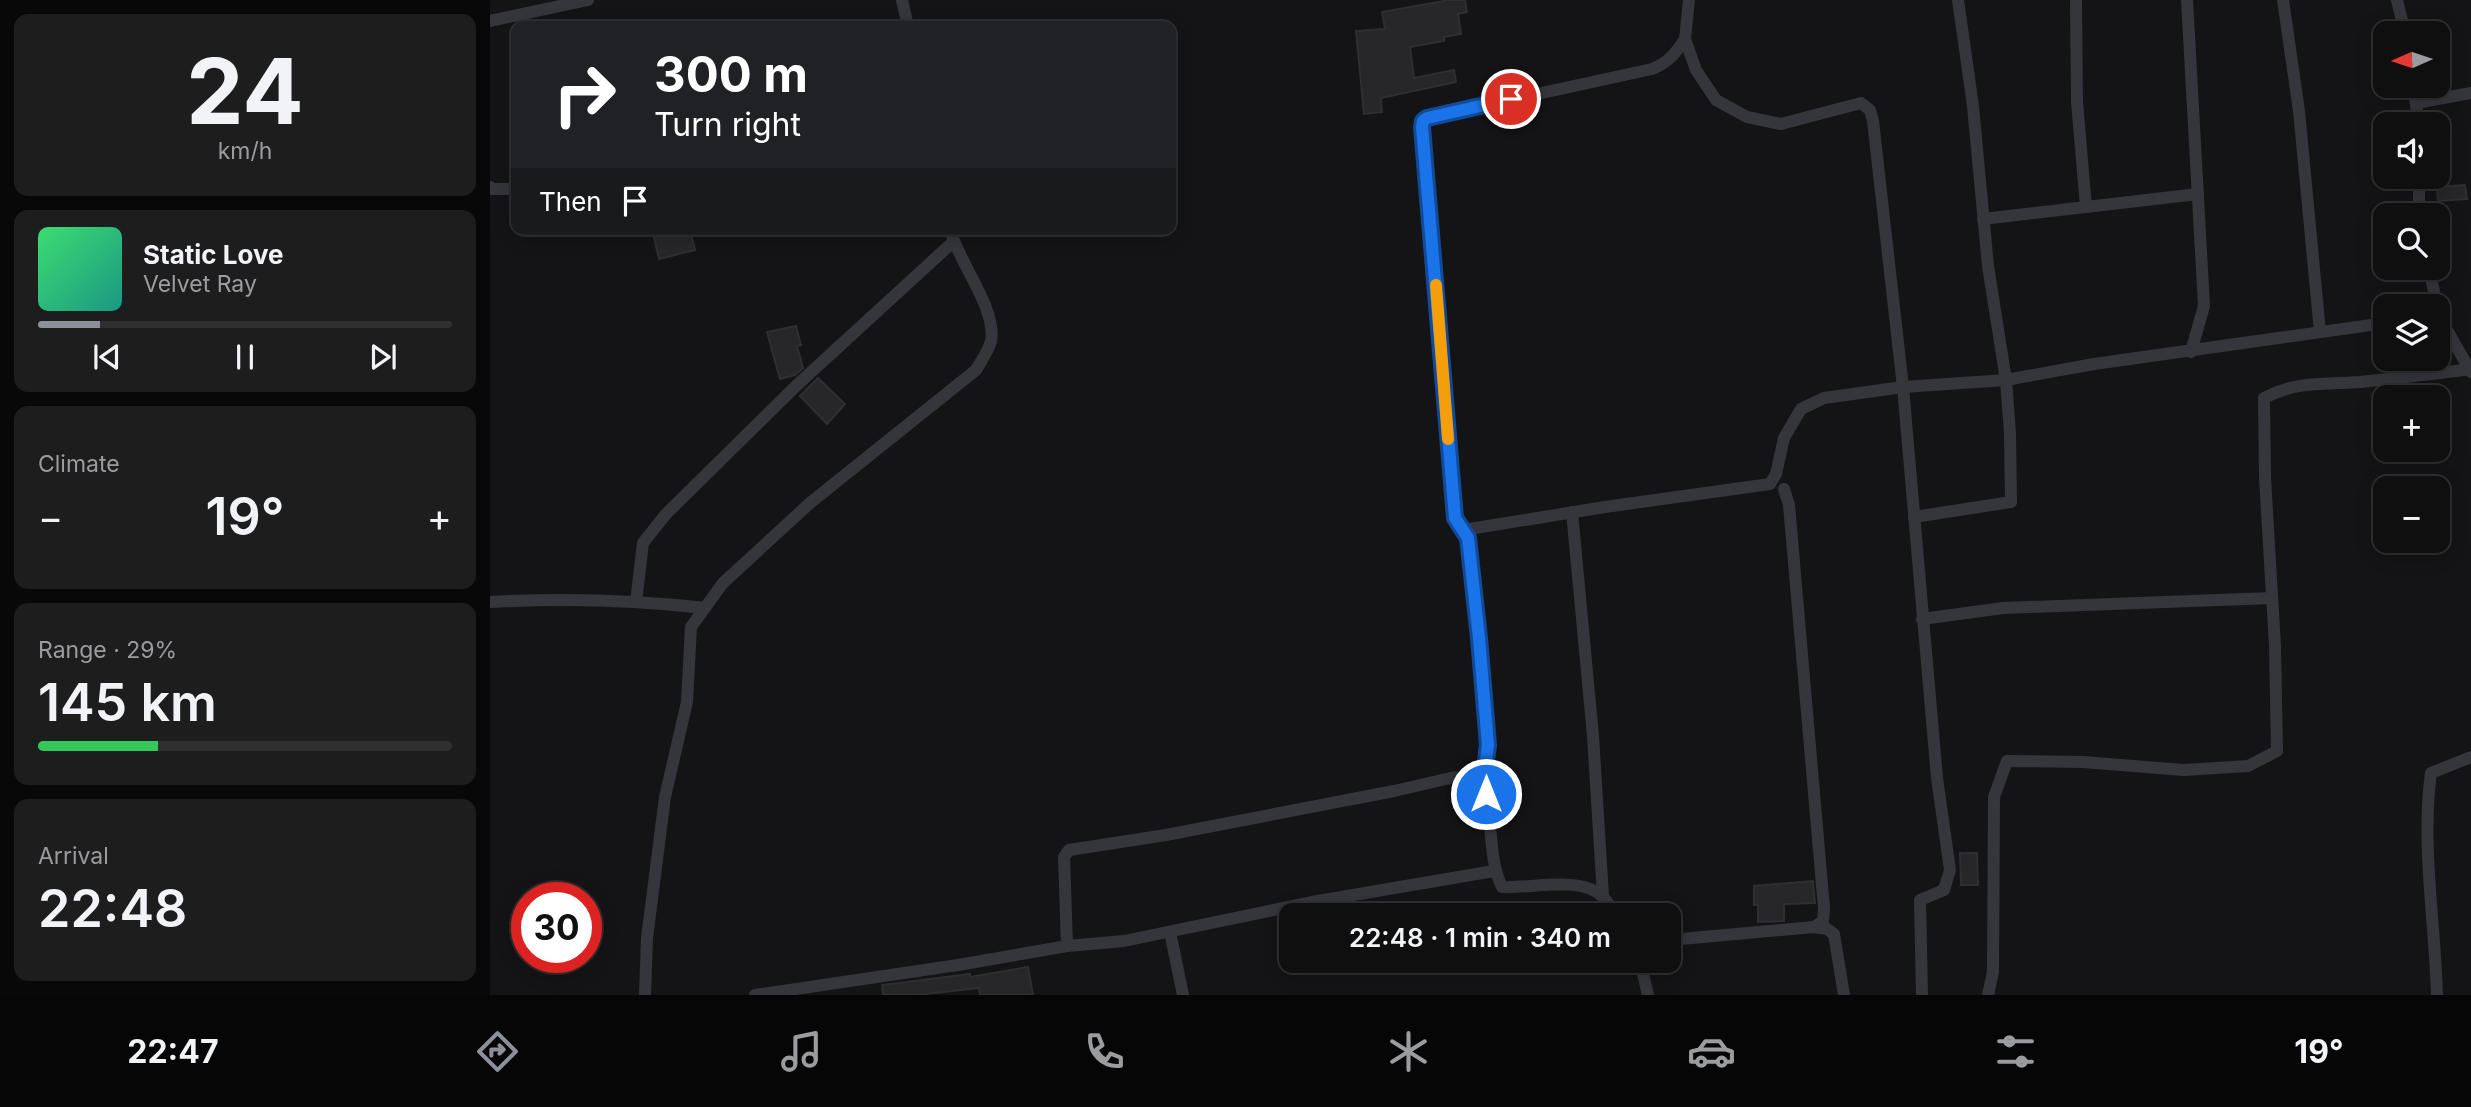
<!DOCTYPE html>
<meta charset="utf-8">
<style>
body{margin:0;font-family:Inter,sans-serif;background:#1d1d1e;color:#f1f3f6;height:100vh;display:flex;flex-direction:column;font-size:26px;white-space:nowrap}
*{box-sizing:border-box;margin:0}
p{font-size:23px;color:#9b9c9f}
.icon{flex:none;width:38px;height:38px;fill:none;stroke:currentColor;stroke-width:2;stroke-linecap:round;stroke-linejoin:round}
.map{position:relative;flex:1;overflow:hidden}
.details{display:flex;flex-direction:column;gap:14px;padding:14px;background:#080809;width:490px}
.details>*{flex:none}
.guide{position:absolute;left:21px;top:21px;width:665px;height:214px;border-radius:14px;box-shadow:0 4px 18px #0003,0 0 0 2px #2f2f30;background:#202124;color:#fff;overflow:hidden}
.needle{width:46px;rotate:267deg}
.buttons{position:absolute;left:1883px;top:21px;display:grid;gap:14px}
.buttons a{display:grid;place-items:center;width:77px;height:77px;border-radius:14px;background:#0f0f10;box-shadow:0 4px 18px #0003,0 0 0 2px #2f2f30;font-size:35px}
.speed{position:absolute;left:21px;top:882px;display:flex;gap:14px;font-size:35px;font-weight:700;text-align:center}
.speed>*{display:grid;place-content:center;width:91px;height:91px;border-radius:50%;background:#0f0f10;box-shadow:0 4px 18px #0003,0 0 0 2px #2f2f30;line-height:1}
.speed .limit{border:10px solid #d22;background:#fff;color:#111}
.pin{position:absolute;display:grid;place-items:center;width:60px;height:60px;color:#fff;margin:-30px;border:4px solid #fff;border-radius:50%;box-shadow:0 2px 7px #0007}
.me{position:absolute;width:77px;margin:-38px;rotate:0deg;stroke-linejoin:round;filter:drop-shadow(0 0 5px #0008)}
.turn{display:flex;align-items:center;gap:24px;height:147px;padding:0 28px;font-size:32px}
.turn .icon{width:91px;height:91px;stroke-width:2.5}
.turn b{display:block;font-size:49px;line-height:60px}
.then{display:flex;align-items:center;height:66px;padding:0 28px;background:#0003;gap:14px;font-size:26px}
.big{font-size:52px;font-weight:600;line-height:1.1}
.details .card{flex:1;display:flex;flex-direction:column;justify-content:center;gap:10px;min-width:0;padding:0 24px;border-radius:14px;background:#1d1d1e}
.details .dial{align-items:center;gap:0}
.dial b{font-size:91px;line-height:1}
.song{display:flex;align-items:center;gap:21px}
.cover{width:84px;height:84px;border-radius:10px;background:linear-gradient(135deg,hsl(140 70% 55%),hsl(170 70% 35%))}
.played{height:7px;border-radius:4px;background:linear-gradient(90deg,#8c9099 15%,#2f2f30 15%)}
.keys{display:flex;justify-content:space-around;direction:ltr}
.heat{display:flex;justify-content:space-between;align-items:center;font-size:38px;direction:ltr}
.charge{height:10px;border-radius:5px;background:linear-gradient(90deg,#34c759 29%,#2f2f30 0)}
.trip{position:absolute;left:789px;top:903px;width:402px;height:70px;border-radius:14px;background:#0f0f10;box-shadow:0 4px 18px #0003,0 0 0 2px #2f2f30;font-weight:600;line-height:70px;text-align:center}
.dock{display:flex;height:112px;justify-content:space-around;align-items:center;background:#060606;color:#9b9c9f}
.dock .icon{width:49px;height:49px}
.dock .active{color:#8c9099}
.dock b{font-size:32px;color:#f1f3f6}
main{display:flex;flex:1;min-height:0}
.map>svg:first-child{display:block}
.building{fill:#27272a;stroke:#2e2e33;stroke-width:2}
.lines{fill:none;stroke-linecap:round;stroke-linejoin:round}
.minor{stroke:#35363c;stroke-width:12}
.route-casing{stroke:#114b97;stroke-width:18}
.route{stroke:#1a73e8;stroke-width:12}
.slow{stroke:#f59e0b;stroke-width:12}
</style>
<main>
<section class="details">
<div class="card dial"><b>24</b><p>km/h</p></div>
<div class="card">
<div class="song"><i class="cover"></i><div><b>Static Love</b><p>Velvet Ray</p></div></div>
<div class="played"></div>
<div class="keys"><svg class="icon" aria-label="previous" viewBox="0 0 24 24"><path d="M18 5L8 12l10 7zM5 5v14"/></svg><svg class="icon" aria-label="pause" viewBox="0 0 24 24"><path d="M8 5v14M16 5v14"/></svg><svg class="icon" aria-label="next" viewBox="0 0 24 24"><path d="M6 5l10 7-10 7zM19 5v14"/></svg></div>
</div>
<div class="card"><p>Climate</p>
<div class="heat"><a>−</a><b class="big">19°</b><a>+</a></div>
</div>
<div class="card"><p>Range · 29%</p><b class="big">145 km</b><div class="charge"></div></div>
<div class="card"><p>Arrival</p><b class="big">22:48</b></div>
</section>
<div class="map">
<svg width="1981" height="995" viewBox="0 0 1981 995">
<rect width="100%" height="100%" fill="#141416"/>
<!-- building -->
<g class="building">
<polygon points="959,0 975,0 977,12 968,14 971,34 954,37 954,41 920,47 924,78 964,70 966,82 891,98 892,112 874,114 866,31 895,29 892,12"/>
<polygon points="1975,185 1977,199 1948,201 1947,187"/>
<polygon points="162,229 200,229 205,250 169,259"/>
<polygon points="306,326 311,345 307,346 313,368 305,375 290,379 277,332"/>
<polygon points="328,378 355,404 337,424 310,396"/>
<polygon points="1470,853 1487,853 1488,885 1471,885"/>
<polygon points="1323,881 1325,903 1294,904 1294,921 1268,922 1268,905 1264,905 1264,886"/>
<polygon points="538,967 543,995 490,995 489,988 426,995 393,995 392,985 480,974 480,977"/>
</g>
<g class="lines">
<!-- minor -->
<g class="minor">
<polyline points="412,0 418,26"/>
<polyline points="1199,0 1195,39 1206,70 1226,100 1257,117 1291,124 1371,103 1380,110 1383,121 1413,387 1447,778 1460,870 1454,890 1430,900 1432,995"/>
<polyline points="1586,0 1587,102 1596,207"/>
<polyline points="1697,0 1714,306 1701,352"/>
<polyline points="1793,0 1809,111 1830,332"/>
<polyline points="1907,0 1915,33"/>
<polyline points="0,21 98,0"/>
<polyline points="1923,86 1929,124"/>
<polyline points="1926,103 1981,93"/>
<polyline points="0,187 1,189 26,189"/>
<polyline points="1929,215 1929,177"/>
<polyline points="1493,219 1708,194"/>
<polyline points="1939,268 1947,306"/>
<polyline points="1948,309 1949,316 1981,372"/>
<polyline points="1294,489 1299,505 1334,908 1333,921 1324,927"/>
<polyline points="1082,512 1103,736 1113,896"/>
<polyline points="1424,517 1521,502 1520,434 1516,380 1498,266 1483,106 1468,0"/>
<polyline points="973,530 1115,507 1280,484 1286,474 1294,438 1311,409 1334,398 1413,387 1516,380 1604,364 1895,323"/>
<path d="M0,602C72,598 144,600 215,608"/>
<polyline points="146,602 153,543 176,514 307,385 463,242"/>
<polyline points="1432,619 1513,608 1782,598"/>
<path d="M993,784L998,745L989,638L978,539L965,518L933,149V121L937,118L1162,69C1179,62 1185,54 1195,39"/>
<polyline points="680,932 693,995"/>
<polyline points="1180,940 1324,927 1337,929 1344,934 1354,995"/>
<polyline points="577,946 634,941 822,902 1004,871"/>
<polyline points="1150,961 1158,995"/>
<path d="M155,995L157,938L175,797L197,702L201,627L233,583L320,503L486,370C491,361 499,350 501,341C507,308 468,262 460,229"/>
<path d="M265,995L468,965L577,946L574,857L579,850L676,835L904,791L965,777L993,784C1004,818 997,856 1012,887C1040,889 1092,875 1113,897C1118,902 1122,909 1125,915"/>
<path d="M1498,995L1503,972L1504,797L1517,761L1593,762L1694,770L1758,766L1787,751L1785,646L1775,478L1774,398C1810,380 1832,385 1870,382C1907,378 1943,374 1980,369"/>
<path d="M1947,995C1945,923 1931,843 1941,773L1981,757"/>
</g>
</g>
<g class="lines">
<defs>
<polyline id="route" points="996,794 993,784 998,745 989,638 978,538 965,518 932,127 933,121 937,118 1021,99"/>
</defs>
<!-- route casing -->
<use href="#route" class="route-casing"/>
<!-- route -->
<use href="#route" class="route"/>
<!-- slow -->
<polyline class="slow" points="946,285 958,439"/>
</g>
</svg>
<div class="buttons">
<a><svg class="needle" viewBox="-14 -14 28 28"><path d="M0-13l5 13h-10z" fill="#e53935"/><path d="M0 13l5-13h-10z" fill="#9b9c9f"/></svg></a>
<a><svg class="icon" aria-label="sound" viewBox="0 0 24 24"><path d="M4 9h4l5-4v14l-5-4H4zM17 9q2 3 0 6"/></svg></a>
<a><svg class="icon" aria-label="search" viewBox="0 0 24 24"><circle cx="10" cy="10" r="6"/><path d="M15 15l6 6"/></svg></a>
<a><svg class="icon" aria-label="layers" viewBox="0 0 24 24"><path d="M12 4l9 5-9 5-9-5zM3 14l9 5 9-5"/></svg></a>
<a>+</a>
<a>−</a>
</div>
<div class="speed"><div class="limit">30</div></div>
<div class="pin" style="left:1021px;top:99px;background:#d93025"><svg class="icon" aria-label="arrive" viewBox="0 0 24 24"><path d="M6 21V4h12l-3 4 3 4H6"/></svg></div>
<svg class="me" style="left:996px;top:794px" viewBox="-20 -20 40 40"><circle r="17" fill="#1a73e8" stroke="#fff" stroke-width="3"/><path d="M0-11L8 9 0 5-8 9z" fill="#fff"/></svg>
<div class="trip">22:48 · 1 min · 340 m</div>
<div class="guide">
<div class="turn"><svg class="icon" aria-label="right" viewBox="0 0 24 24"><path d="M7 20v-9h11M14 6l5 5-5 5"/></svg><div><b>300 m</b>Turn right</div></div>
<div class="then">Then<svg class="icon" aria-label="arrive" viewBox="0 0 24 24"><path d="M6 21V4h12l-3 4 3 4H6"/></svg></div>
</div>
</div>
</main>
<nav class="dock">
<b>22:47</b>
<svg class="icon active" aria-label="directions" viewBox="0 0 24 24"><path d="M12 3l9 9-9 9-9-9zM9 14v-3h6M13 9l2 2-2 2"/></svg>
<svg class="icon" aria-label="music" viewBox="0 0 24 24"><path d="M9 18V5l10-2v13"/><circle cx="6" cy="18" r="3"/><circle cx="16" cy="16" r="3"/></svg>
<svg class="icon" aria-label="phone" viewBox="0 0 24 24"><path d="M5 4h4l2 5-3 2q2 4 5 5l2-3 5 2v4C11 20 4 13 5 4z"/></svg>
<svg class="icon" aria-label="climate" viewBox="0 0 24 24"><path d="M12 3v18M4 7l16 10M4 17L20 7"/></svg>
<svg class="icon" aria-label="car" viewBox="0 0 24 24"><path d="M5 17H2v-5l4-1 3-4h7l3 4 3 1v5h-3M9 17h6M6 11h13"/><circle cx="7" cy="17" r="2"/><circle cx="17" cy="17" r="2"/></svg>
<svg class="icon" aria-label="filters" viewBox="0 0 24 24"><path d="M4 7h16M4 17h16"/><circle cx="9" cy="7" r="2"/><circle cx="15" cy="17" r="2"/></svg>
<b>19°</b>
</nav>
